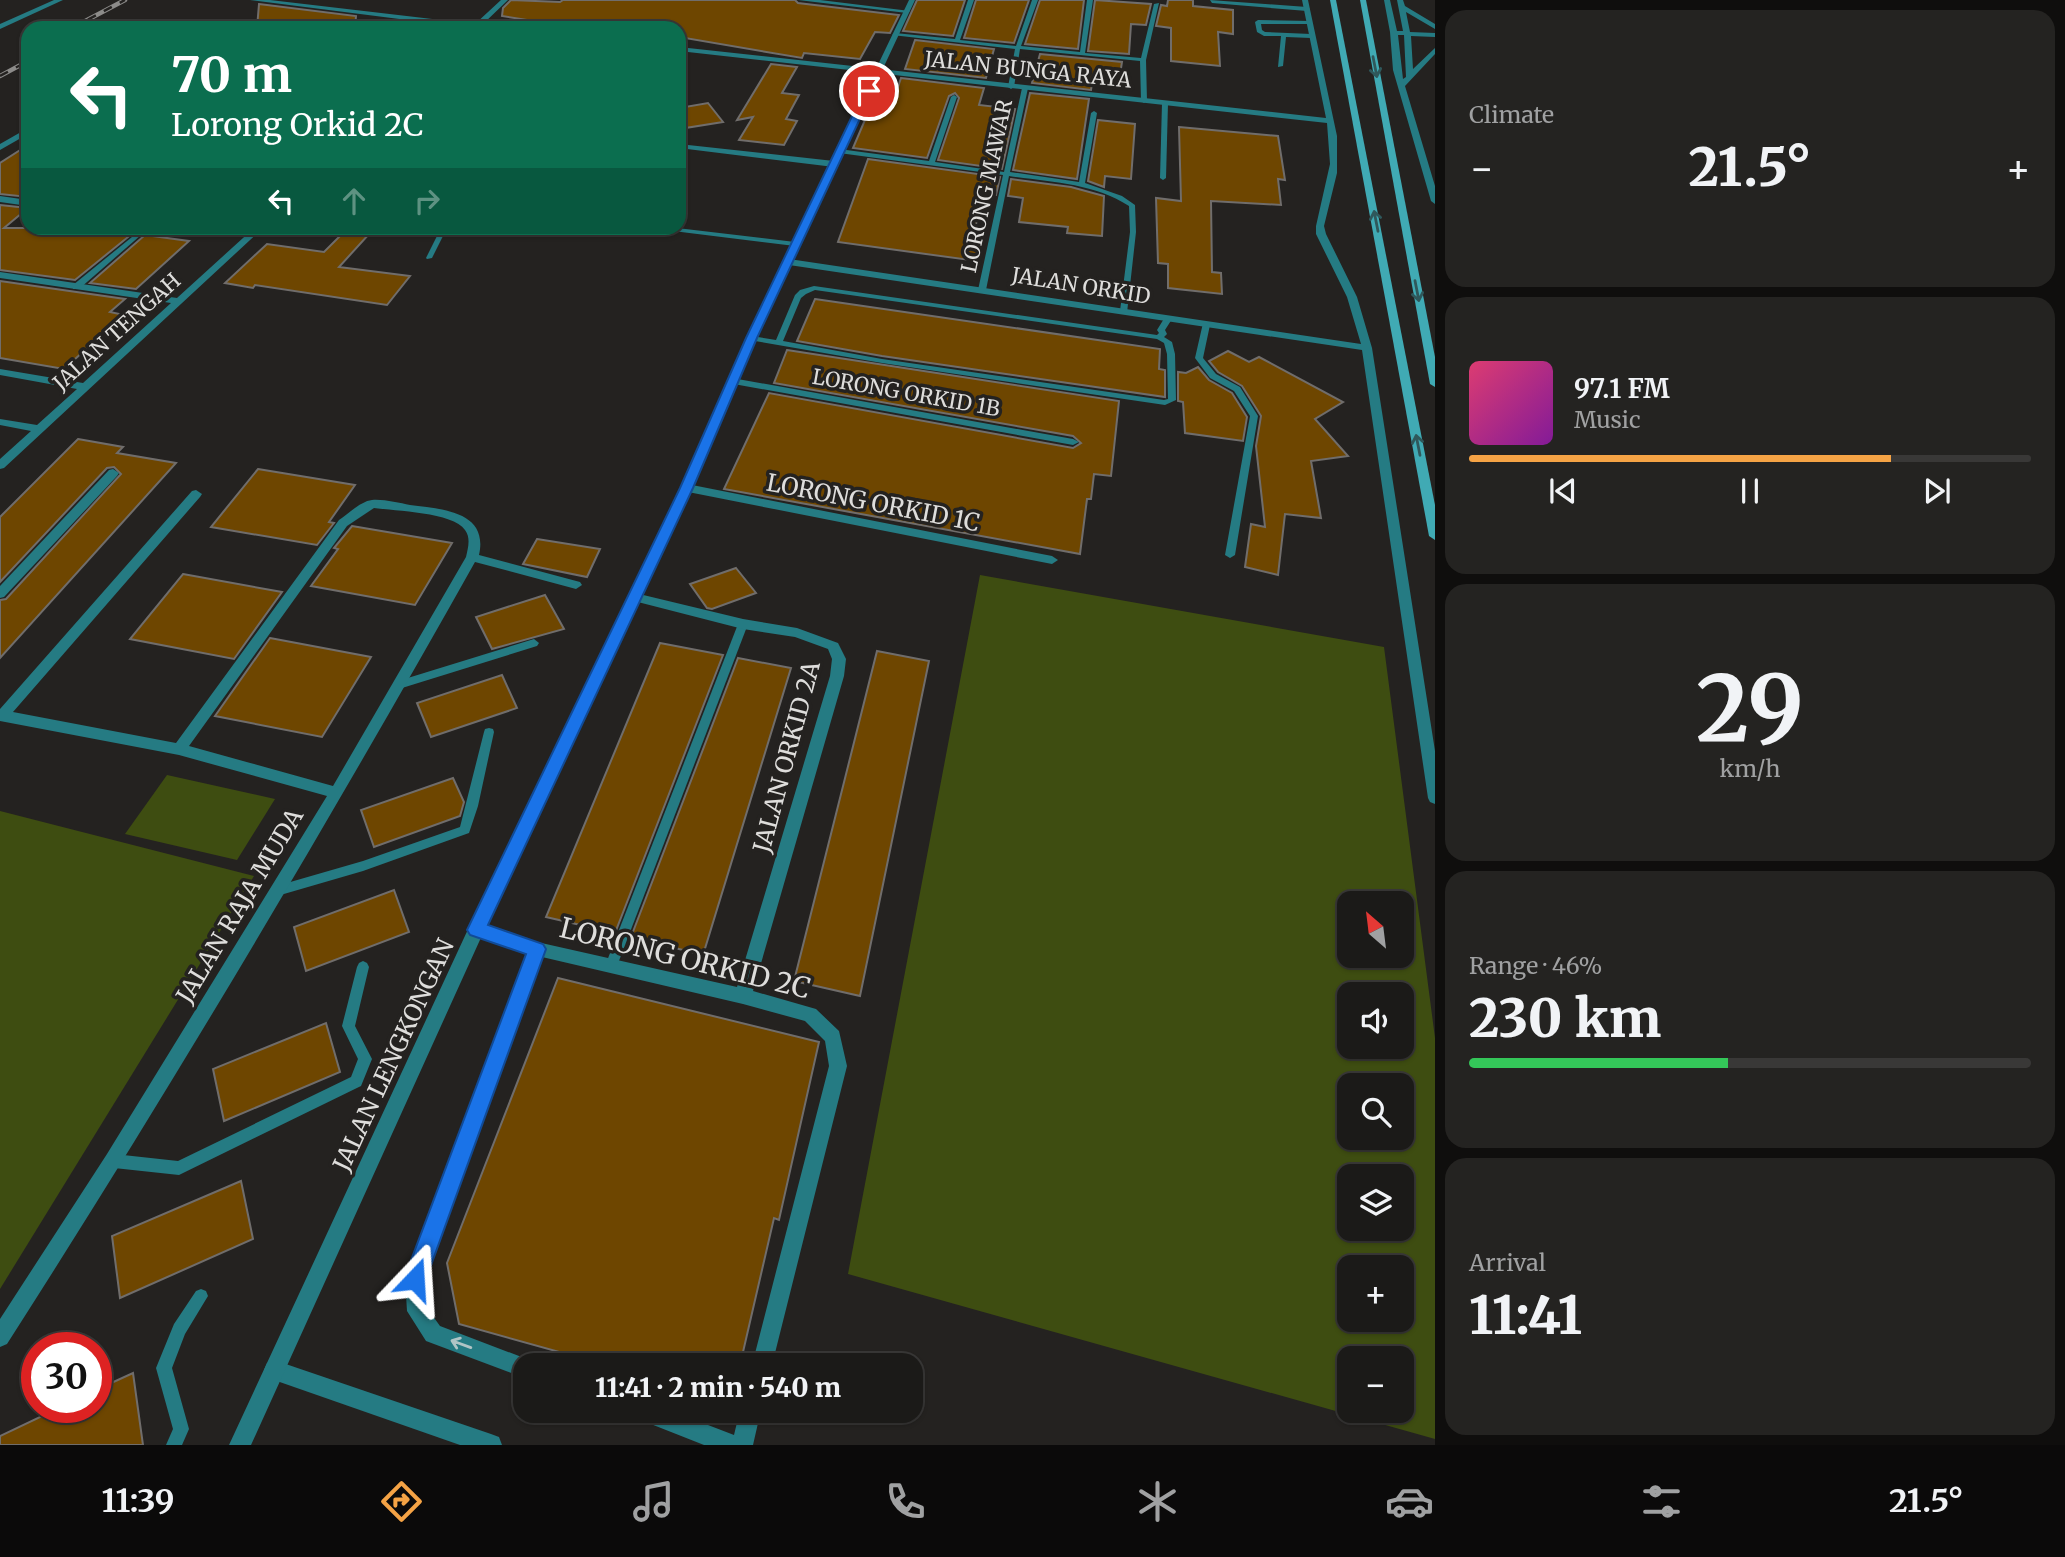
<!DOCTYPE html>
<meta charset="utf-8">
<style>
body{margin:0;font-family:Merriweather,serif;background:#242321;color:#f1f3f6;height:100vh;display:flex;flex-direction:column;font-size:26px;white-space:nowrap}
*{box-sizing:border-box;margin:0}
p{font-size:23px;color:#a0a1a2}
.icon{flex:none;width:38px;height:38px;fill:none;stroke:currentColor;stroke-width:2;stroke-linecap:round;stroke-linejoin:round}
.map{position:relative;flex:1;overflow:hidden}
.side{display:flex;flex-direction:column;gap:10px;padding:10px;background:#0f0e0d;width:630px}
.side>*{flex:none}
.banner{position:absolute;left:21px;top:21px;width:665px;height:214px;border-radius:21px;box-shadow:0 2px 5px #0004,0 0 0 2px #393837;background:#0b6e4f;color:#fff;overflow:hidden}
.needle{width:46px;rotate:332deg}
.fabs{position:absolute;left:1337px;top:891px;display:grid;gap:14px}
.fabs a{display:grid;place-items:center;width:77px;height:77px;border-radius:14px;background:#1b1a18;box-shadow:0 2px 5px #0004,0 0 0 2px #393837;font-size:35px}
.speed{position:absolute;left:21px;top:1332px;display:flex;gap:14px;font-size:35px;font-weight:700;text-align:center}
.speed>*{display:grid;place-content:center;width:91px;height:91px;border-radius:50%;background:#1b1a18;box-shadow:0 2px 5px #0004,0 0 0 2px #393837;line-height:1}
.speed .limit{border:10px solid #d22;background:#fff;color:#111}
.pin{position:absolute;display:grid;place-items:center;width:60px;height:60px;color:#fff;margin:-30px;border:4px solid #fff;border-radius:50%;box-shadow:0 2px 7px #0007}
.me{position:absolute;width:77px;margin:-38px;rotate:20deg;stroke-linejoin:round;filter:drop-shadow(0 0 5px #0008)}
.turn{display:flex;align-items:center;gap:24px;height:147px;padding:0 35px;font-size:32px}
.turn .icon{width:91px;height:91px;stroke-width:2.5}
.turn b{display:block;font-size:49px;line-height:60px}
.lanes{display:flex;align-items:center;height:66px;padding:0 35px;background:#0003;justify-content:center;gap:35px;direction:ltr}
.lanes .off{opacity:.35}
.big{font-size:52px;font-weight:800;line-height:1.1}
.side .card{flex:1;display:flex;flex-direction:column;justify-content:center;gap:10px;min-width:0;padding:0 24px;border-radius:21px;background:#242321}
.side .dial{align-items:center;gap:0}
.dial b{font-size:91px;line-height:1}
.song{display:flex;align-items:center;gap:21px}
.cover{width:84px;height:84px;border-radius:10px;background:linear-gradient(135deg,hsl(340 70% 55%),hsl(290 70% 35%))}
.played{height:7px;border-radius:4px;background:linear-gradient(90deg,#f5a345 75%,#393837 75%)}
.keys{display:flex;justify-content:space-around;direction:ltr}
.heat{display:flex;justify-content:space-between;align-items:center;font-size:38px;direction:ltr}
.charge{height:10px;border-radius:5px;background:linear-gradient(90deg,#34c759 46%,#393837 0)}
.trip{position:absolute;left:513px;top:1353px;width:410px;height:70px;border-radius:21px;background:#1b1a18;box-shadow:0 2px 5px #0004,0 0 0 2px #393837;font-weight:800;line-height:70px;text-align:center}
.tab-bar{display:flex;height:112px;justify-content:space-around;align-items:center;background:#0b0a0a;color:#a0a1a2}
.tab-bar .icon{width:49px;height:49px}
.tab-bar .current{color:#f5a345}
.tab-bar b{font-size:32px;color:#f1f3f6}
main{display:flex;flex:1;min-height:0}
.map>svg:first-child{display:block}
.green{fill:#3e4d11;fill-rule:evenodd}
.building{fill:#6e4600;stroke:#706d6b;stroke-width:2}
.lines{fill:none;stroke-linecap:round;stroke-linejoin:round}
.service{fill:#257b83;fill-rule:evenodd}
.minor{fill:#257b83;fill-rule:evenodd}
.tertiary{fill:#257b83;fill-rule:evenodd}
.secondary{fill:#40aab4;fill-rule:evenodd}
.rail-casing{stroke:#8c8b89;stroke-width:4.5}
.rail{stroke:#242220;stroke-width:2.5;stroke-dasharray:9;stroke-linecap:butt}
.oneway{stroke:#2f585b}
.oneway2{stroke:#b0c4c5}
.route{fill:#1a73e8;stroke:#114b97;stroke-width:2}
.labels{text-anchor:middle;stroke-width:7;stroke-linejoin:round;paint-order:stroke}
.far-street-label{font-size:21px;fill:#dedddb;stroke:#242220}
.street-label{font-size:24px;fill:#dedddb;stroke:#242220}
.near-street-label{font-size:28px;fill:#dedddb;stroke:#242220}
</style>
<main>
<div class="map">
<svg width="1435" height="1445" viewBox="0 0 1435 1445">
<rect width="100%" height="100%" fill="#242220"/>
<!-- green -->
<g class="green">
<path d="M980,575L1384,647L1435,1038V1439L848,1274ZM1349,903H1402V956H1349ZM1349,994H1402V1046H1349ZM1349,1085H1402V1138H1349ZM1349,1176H1402V1228H1349ZM1349,1267H1402V1320H1349ZM1349,1358H1402V1410H1349Z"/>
<polygon points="167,775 275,799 237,860 125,834"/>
<polygon points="0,811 254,876 0,1289"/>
</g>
<!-- building -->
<g class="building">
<polygon points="511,0 560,2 563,0 795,0 798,3 899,15 890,33 875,32 860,59 804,53 802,58 679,37 679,28 578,28 502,16 503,8"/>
<polygon points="917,0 965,0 953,36 903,31"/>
<polygon points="976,0 1029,0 1014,43 964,38"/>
<polygon points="1040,0 1084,0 1078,49 1025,44"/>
<polygon points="1095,0 1151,4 1146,25 1131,24 1129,54 1088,51"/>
<polygon points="1168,0 1193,0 1193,6 1233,10 1233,34 1218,32 1220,66 1171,61 1171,28 1156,26 1161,5 1167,6"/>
<polygon points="259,4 356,16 355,28 257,28"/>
<polygon points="915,40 994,49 986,78 905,69"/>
<polygon points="1040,54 1122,62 1119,81 1093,78 1091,90 1032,83"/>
<polygon points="771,64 797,67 782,93 799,95 786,119 797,121 784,145 739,140 753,117 737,120"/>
<polygon points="901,78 984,88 979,105 1015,109 1002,169 938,160 959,98 955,93 949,96 927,158 853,148 876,94 895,96"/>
<polygon points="1030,93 1089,99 1077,179 1013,170"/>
<polygon points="708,103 723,122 679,129 679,108"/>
<polygon points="1098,120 1135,124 1131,179 1105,176 1104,187 1088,181"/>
<polygon points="1179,127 1278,136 1285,180 1278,179 1281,205 1211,201 1212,272 1221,273 1222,294 1168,288 1168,264 1158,263 1156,198 1181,201"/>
<polygon points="28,145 28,197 0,194 0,163"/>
<polygon points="868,159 1000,177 996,195 982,193 973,240 981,241 977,261 838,242"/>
<polygon points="1011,179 1071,187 1104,196 1102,236 1067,233 1068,227 1019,222 1023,198 1008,196"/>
<polygon points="0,205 28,208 4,228 93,228 133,233 75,280 0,270"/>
<polygon points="365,233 370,233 339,267 410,276 387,305 255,285 253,288 225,283 267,244 324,252 342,234"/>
<polygon points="145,235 189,241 136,289 90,283"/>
<polygon points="0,281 125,299 110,312 124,315 64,369 0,358"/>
<polygon points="815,299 1160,349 1159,369 1165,370 1165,397 882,356 797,341"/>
<polygon points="787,350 1119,401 1111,476 1094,474 1091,499 1087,499 1080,554 724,489 769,393 1073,448 1081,443 1073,436 774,383"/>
<polygon points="1228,351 1249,362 1259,357 1343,402 1315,419 1348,456 1311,461 1321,518 1285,514 1278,575 1245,567 1251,524 1265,527 1256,446 1261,416 1242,386 1218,372 1209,361"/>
<polygon points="1198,367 1209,380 1232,393 1247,417 1243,441 1185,433 1183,402 1178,401 1178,372 1186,373"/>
<polygon points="78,439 123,447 117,453 176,463 0,658 0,600 6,599 121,474 114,467 107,468 0,582 0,517"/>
<polygon points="258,469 355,485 329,522 334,523 317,545 211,527"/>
<polygon points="352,526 452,543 415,605 311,586 338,549 334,548"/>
<polygon points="537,539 600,549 587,577 523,564"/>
<polygon points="736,568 756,593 712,609 707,608 690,584"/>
<polygon points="183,574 282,592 234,659 130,639"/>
<polygon points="545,595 564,629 492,649 476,617"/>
<polygon points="270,638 371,657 322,737 215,716"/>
<polygon points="660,643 723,655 615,933 546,917"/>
<polygon points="877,651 929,661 860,996 794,981"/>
<polygon points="738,658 791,668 703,955 631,937"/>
<polygon points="502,675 517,708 431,737 417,703"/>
<polygon points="453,778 464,802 460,816 374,847 361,810"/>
<polygon points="394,890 409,932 306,971 294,927"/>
<polygon points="558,978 819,1042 779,1220 774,1218 740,1365 606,1365 459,1324 447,1263"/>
<polygon points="326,1023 340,1072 224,1121 213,1069"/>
<polygon points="241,1181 253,1239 120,1298 112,1236"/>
<polygon points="133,1373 143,1445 0,1445 0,1436 61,1407 96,1407 96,1390"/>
</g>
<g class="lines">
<!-- service -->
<g class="service">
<polygon points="968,0 974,0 960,40 1016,46 1032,0 1038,0 1021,46 1080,52 1087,0 1093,0 1085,53 1141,58 1154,4 1159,3 1146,60 1147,101 1144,103 1141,101 1140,61 1020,49 1014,87 1011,89 1008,87 1015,49 892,35 895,33 955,39"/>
<polygon points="1210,0 1307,7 1310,9 1307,11 1212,3"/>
<polygon points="1258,20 1311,21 1309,24 1261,24 1262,30 1265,32 1311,34 1314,36 1311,38 1286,37 1283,66 1278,67 1281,36 1264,36 1257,32 1255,22"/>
<path d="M1025,86L1028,88L1010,172L1079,182L1091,113L1094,111L1097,113L1085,183L1122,196L1135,205L1136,232L1127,313L1120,311L1130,232L1129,206C1094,183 1050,182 1009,176L986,290L982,292L978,290L1003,175L839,153L836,151L839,149L929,161L951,97L954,95L957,97L935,162L1004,172L1022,88Z"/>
<polygon points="1165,101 1168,103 1166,178 1163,180 1160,178 1162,103"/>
<polygon points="143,228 149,228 79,289 73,289 73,285"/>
<polygon points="265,228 278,228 294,230 369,228 366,230 294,234"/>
<polygon points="441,228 447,228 432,258 427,259 426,258"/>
<polygon points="662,228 677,228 795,242 798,244 795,246 665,230"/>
<path d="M814,286L1157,335L1159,333L1157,330L1165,317H1171L1172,319L1165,330L1167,334L1164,337L1172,342L1175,354L1176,400L1165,405L882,363L749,340L748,338L752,336L776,340L795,295L800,290ZM815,290L1157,339L1164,343L1167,354L1168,399L1164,400L882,359L783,341L801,298L806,294Z"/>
<polygon points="1203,323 1210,325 1203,358 1216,374 1240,387 1258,416 1235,555 1230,558 1225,555 1250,416 1234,391 1210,378 1195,358"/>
<polygon points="743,621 748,624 617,966 615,970 611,972 607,970 605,966 738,624"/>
<polygon points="534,639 539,643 537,646 402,688 397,684 398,681"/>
<polygon points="489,728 493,729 494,732 478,806 469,833 363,871 277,896 273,895 271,891 273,887 363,861 460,827 484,732 485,729"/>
<polygon points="363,961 367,963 369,967 355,1026 372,1059 361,1086 179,1175 114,1168 109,1166 107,1161 109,1156 114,1154 178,1161 351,1077 358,1059 342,1026 357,967 359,963"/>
<polygon points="201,1289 206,1291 208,1296 185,1334 172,1368 189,1429 182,1445 166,1445 173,1429 156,1368 174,1324 196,1291"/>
</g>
<!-- minor -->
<g class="minor">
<polygon points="54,0 63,0 0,29 0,24"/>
<polygon points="250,0 270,0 475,24 501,0 508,0 482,25 490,28 470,28"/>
<polygon points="798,0 820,0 910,11 907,13"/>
<polygon points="1302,0 1308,0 1337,136 1337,173 1324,226 1326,234 1357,297 1372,348 1435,751 1435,804 1430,802 1428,798 1362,350 789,265 784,262 789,259 1361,344 1347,297 1316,234 1316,226 1330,164 1327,123 679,51 679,47 1326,118"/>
<path d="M1384,0H1390L1397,31H1403L1397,0H1403L1405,6L1435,24V29L1406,12L1410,32L1435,33V37L1411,36L1413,69L1435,48V54L1405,86L1435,186V204L1431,201L1393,70L1390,32ZM1398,35H1404L1406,77L1403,79Z"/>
<polygon points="28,128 28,134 0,150 0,144"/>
<polygon points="679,144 834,161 838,164 834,167 679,148"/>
<polygon points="0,196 28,200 28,206 0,202"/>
<polygon points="254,228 263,228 4,468 0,469 0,459 31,431 0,425 0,419 37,425 77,389 0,375 0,369 83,383 171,303 0,278 0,272 177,298"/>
<polygon points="732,378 1073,439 1079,442 1073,445 728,383 727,381"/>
<polygon points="113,469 119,473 117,476 4,597 0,598 0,586 109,470"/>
<polygon points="687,484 1052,556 1058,560 1052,564 683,491 683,485"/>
<path d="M196,490L202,494L200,497L13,712L176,743L339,520C348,514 361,501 372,500C384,499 399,503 410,505C441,509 489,511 479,555L580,582L582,585L576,589L475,562C326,827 171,1088 7,1344L0,1347V1319L107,1154L327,796L179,755L0,721V709L192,491ZM374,508C395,511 453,512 465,530C471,538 468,548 466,557L333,786L189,746L347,526Z"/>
<polygon points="635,593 743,619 797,628 838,643 846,659 844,676 753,991 816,1009 839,1031 847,1066 772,1365 752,1365 829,1066 825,1041 805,1021 743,1004 542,957 425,1279 427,1308 440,1326 532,1361 534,1365 525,1365 525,1378 426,1341 407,1311 405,1279 527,953 470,935 468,930 470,925 476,923 537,942 737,987 830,676 832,659 828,649 795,637 743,629 630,600 629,597 630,594"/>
<polygon points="274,1360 491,1434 499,1437 502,1445 460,1445 274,1380 267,1377 264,1370 267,1363"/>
<polygon points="630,1410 669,1410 734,1435 740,1410 761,1410 753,1445 704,1445 633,1417"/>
</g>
<!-- tertiary -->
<polygon class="tertiary" points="909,0 915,0 757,338 693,488 484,931 251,1445 229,1445 470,925 681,488 747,338"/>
<!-- secondary -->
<g class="secondary">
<polygon points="1330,0 1336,0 1435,505 1435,540 1429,536"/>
<polygon points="1360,0 1366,0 1435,357 1435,387 1430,384"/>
</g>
<defs>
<g id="rail">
<polyline points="72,28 125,0"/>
<polyline points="0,76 28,61"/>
</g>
</defs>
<!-- rail casing -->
<use href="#rail" class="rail-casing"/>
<!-- rail -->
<use href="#rail" class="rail"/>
</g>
<!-- one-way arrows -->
<defs><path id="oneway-shaft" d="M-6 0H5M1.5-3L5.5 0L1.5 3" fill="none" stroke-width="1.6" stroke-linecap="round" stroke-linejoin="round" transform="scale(1.75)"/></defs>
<g class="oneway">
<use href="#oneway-shaft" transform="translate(1375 67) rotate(79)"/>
<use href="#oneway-shaft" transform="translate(1376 221) rotate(-101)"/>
<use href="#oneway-shaft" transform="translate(1417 291) rotate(79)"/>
<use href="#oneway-shaft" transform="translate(1418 445) rotate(-101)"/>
</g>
<use class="oneway2" href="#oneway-shaft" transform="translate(461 1344) rotate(-160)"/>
<!-- route -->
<polygon class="route" points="869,89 873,91 757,338 693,488 488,925 543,944 546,949 426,1279 423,1287 415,1290 407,1287 404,1279 526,954 470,935 467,930 680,488 746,338 864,91"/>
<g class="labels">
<!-- far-street labels -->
<g class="far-street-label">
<text transform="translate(1028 70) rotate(6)" y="7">JALAN BUNGA RAYA</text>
<text transform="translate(987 186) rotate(-78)" y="7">LORONG MAWAR</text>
<text transform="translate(1081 286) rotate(9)" y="7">JALAN ORKID</text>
<text transform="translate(117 332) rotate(-42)" y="7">JALAN TENGAH</text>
<text transform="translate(906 393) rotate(10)" y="7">LORONG ORKID 1B</text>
</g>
<!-- street labels -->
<g class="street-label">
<text transform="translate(873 503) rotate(11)" y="8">LORONG ORKID 1C</text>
<text transform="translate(787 757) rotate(-75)" y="8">JALAN ORKID 2A</text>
<text transform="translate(240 906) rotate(-59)" y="8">JALAN RAJA MUDA</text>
<text transform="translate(394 1055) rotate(-65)" y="8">JALAN LENGKONGAN</text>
</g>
<!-- near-street labels -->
<g class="near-street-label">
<text transform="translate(685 958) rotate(14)" y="10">LORONG ORKID 2C</text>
</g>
</g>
</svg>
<div class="fabs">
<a><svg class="needle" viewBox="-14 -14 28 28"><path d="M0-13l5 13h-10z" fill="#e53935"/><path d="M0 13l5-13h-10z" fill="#a0a1a2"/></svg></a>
<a><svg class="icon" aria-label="sound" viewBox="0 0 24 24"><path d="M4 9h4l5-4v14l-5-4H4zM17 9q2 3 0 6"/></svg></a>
<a><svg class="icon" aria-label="search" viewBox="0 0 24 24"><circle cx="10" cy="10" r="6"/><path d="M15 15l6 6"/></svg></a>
<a><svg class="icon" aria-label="layers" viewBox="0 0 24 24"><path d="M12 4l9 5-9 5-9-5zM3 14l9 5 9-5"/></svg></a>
<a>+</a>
<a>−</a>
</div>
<div class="speed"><div class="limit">30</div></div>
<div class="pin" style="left:869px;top:91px;background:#d93025"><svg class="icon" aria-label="arrive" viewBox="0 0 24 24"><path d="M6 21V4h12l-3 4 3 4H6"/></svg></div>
<svg class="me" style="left:415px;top:1279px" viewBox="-20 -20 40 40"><path d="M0-17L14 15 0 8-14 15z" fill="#1a73e8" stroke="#fff" stroke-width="4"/></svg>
<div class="trip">11:41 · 2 min · 540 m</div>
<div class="banner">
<div class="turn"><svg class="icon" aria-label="left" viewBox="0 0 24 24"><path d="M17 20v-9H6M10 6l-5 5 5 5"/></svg><div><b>70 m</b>Lorong Orkid 2C</div></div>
<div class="lanes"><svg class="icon" aria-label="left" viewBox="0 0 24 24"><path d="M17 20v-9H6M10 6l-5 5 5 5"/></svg><svg class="icon off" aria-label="ahead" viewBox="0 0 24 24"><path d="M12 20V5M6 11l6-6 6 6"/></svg><svg class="icon off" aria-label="right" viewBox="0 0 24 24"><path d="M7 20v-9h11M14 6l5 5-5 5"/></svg></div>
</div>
</div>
<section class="side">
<div class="card"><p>Climate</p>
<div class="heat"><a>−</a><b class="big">21.5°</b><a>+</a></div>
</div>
<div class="card">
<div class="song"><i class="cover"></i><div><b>97.1 FM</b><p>Music</p></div></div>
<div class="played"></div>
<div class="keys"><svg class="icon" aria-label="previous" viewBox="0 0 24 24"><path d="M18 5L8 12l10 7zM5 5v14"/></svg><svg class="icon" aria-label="pause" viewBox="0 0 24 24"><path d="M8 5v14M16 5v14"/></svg><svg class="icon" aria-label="next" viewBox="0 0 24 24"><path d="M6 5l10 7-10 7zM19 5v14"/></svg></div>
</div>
<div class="card dial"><b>29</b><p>km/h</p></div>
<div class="card"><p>Range · 46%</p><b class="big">230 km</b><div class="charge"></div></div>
<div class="card"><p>Arrival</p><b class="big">11:41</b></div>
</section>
</main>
<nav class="tab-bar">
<b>11:39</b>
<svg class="icon current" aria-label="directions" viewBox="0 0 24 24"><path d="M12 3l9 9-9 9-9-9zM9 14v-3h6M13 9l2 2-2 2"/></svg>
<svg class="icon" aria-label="music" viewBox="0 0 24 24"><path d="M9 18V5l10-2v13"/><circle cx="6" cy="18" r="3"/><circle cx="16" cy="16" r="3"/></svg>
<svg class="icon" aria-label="phone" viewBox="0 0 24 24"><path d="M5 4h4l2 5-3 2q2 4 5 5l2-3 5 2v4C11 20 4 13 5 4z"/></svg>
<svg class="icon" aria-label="climate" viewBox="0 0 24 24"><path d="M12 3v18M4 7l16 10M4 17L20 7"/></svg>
<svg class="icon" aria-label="car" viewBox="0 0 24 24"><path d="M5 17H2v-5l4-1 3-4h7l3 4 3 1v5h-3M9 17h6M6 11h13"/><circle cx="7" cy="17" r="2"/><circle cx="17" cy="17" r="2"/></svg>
<svg class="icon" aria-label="filters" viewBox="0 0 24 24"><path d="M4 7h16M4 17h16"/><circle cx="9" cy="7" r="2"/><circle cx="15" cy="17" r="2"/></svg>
<b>21.5°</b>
</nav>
